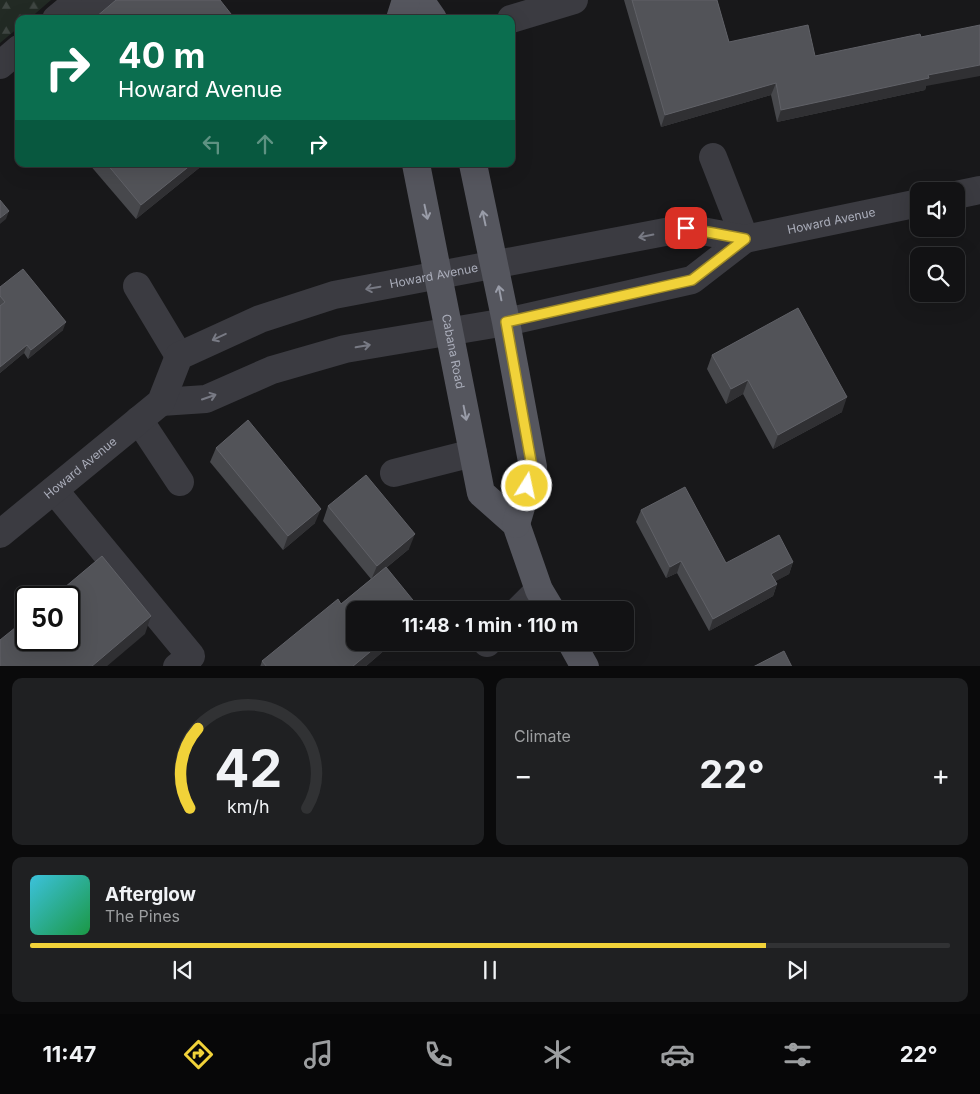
<!DOCTYPE html>
<meta charset="utf-8">
<style>
body{margin:0;font-family:Inter,sans-serif;background:#1f2022;color:#f1f3f6;height:100vh;display:flex;flex-direction:column;font-size:19px;white-space:nowrap}
*{box-sizing:border-box;margin:0}
p{font-size:16px;color:#9c9ea0}
.icon{flex:none;width:28px;height:28px;fill:none;stroke:currentColor;stroke-width:2;stroke-linecap:round;stroke-linejoin:round}
.map{position:relative;height:666px;overflow:hidden}
.sheet{display:flex;flex-direction:column;gap:12px;padding:12px;background:#0a0a0b;flex:1}
.sheet>*{flex:none}
.top-card{position:absolute;left:15px;top:15px;width:500px;height:152px;border-radius:10px;box-shadow:0 5px 20px #0002,0 0 0 1px #313234;background:#0b6e4f;color:#fff;overflow:hidden}
.tools{position:absolute;left:910px;top:182px;display:grid;gap:10px}
.tools a{display:grid;place-items:center;width:55px;height:55px;border-radius:10px;background:#121214;box-shadow:0 5px 20px #0002,0 0 0 1px #313234;font-size:25px}
.speed{position:absolute;left:15px;top:586px;display:flex;gap:10px;font-size:25px;font-weight:700;text-align:center}
.speed>*{display:grid;place-content:center;width:65px;height:65px;border-radius:50%;background:#121214;box-shadow:0 5px 20px #0002,0 0 0 1px #313234;line-height:1}
.speed .limit{border:2px solid #111;border-radius:8px;background:#fff;color:#111}
.pin{position:absolute;display:grid;place-items:center;width:42px;height:42px;color:#fff;margin:-21px;border-radius:10px;box-shadow:0 2px 8px #0006}
.me{position:absolute;width:55px;margin:-28px;rotate:10deg;stroke-linejoin:round;filter:drop-shadow(0 0 4px #0008)}
.turn{display:flex;align-items:center;gap:18px;height:105px;padding:0 20px;font-size:22px}
.turn .icon{width:65px;height:65px;stroke-width:2.5}
.turn b{display:block;font-size:35px;line-height:42px}
.lanes{display:flex;align-items:center;height:48px;padding:0 20px;background:#0003;justify-content:center;gap:25px;direction:ltr}
.lanes .off{opacity:.35}
.big{font-size:38px;font-weight:700;line-height:1.1}
.sheet .card{flex:1;display:flex;flex-direction:column;justify-content:center;gap:8px;min-width:0;padding:0 18px;border-radius:10px;background:#1f2022}
.sheet .dial{align-items:center;gap:0}
.dial svg{height:130px;overflow:visible;fill:none;stroke:#313234;stroke-width:7;stroke-linecap:round;text-anchor:middle}
.dial text{fill:#f1f3f6;stroke:none}
.song{display:flex;align-items:center;gap:15px}
.cover{width:60px;height:60px;border-radius:8px;background:linear-gradient(135deg,hsl(190 70% 55%),hsl(140 70% 35%))}
.played{height:5px;border-radius:2px;background:linear-gradient(90deg,#f1d239 80%,#313234 80%)}
.keys{display:flex;justify-content:space-around;direction:ltr}
.heat{display:flex;justify-content:space-between;align-items:center;font-size:28px;direction:ltr}
.sheet .tiles{flex:1;display:grid;gap:12px;grid-template-columns:1fr 1fr}
.card:last-child{grid-column:span 2}
.trip{position:absolute;left:346px;top:601px;width:288px;height:50px;border-radius:10px;background:#121214;box-shadow:0 5px 20px #0002,0 0 0 1px #313234;font-weight:700;line-height:50px;text-align:center}
.dock{display:flex;height:80px;justify-content:space-around;align-items:center;background:#070708;color:#9c9ea0}
.dock .icon{width:35px;height:35px}
.dock .selected{color:#f1d239}
.dock b{font-size:22px;color:#f1f3f6}
.map>svg:first-child{display:block}
.forest{fill:url(#forest-firs)}
.lines{fill:none;stroke-linecap:round;stroke-linejoin:round}
.minor{stroke:#3b3b41;stroke-width:28}
.major{stroke:#55565e;stroke-width:28}
.wall{fill:#47484c}
.shaded-wall{fill:#303033}
.building{fill:#525358;stroke:#606167}
.oneway{stroke:#999ca8}
.oneway2{stroke:#787a84}
.route-casing{stroke:#9d8825;stroke-width:12}
.route{stroke:#f1d239;stroke-width:9}
.labels{text-anchor:middle;stroke-width:4;stroke-linejoin:round;paint-order:stroke}
.street-label{font-size:12px;fill:#aaadba;stroke:#131315}
</style>
<div class="map">
<svg width="980" height="667" viewBox="0 0 980 667">
<defs>
<pattern id="forest-firs" width="22" height="20" patternUnits="userSpaceOnUse" patternTransform="scale(1.25)"><rect width="22" height="20" fill="#222a24"/><path d="M5 1l3.5 6h-7zM16 11l3.5 6h-7z" fill="#3f4642"/></pattern>
</defs>
<rect width="100%" height="100%" fill="#18181a"/>
<!-- forest -->
<polygon class="forest" points="0,0 51,0 29,19 19,19 19,27 0,43"/>
<g class="lines">
<!-- minor -->
<g class="minor">
<polyline points="56,19 79,0"/>
<polyline points="81,19 104,0"/>
<polyline points="511,19 574,0"/>
<polyline points="0,65 19,49"/>
<polyline points="713,157 745,239"/>
<polyline points="956,195 980,190"/>
<polyline points="137,286 179,356"/>
<polyline points="161,402 206,399 272,370 345,349 506,322 692,280 745,239"/>
<polyline points="139,420 180,482"/>
<polyline points="394,473 473,453"/>
<polyline points="54,490 191,656 177,667"/>
<path id="s1" d="M0,534L161,402L179,356L260,319L334,295L686,228L745,239L919,203"/>
<polyline points="519,610 539,590"/>
<polyline points="487,643 487,642"/>
</g>
<!-- major -->
<g class="major">
<polyline points="420,0 433,19"/>
<polyline points="400,19 406,0"/>
<path id="s2" d="M416,164L481,493L516,524L539,590L551,610"/>
<polyline points="473,164 506,322 533,467 516,524"/>
<polyline points="571,642 585,667"/>
</g>
</g>
<!-- wall -->
<g class="wall">
<polygon points="624,0 717,0 729,42 815,56 926,86 925,90 777,122 771,95 661,127"/>
<polygon points="89,164 204,164 136,219"/>
<polygon points="0,287 63,330 28,359 24,353 0,373"/>
<polygon points="712,355 842,412 773,449 743,394 726,404 707,369"/>
<polygon points="216,448 315,523 283,550 210,462"/>
<polygon points="328,506 409,549 386,568 355,642 394,642 365,667 260,667 262,661 341,604 371,579 323,521"/>
<polygon points="641,510 726,563 793,562 789,574 775,581 777,584 773,596 709,631 677,573 666,578 636,522"/>
</g>
<!-- shaded-wall -->
<g class="shaded-wall">
<polygon points="980,65 980,76 926,86 925,90 777,122 781,110 928,75"/>
<polygon points="776,83 771,95 661,127 665,115"/>
<polygon points="192,164 204,164 136,219 141,205"/>
<polygon points="9,211 6,219 0,224 0,218"/>
<polygon points="66,322 63,330 28,359 31,350"/>
<polygon points="27,345 24,353 0,373 0,367"/>
<polygon points="748,380 743,394 726,404 731,389"/>
<polygon points="847,397 842,412 773,449 778,435"/>
<polygon points="321,509 315,523 283,550 288,536"/>
<polygon points="415,534 409,549 371,580 377,566"/>
<polygon points="681,561 677,573 666,578 670,567"/>
<polygon points="793,562 789,574 767,586 771,574"/>
<polygon points="777,584 773,596 709,631 713,619"/>
<polygon points="151,616 145,634 106,667 91,667"/>
<polygon points="382,642 394,642 365,667 352,667"/>
</g>
<!-- building -->
<g class="building">
<polygon points="116,0 220,0 235,19 92,19 96,17"/>
<polygon points="632,0 717,0 729,42 808,25 815,56 920,34 921,37 980,25 980,65 928,75 929,78 781,110 776,83 665,115"/>
<polygon points="107,164 192,164 141,205"/>
<polygon points="0,200 9,211 0,218"/>
<polygon points="23,269 66,322 31,350 27,345 0,367 0,306 5,302 0,296 0,287"/>
<polygon points="798,308 847,397 778,435 748,380 731,389 712,355"/>
<polygon points="248,420 321,509 288,536 216,448"/>
<polygon points="366,475 415,534 377,566 328,506"/>
<polygon points="685,487 726,563 779,535 793,562 771,574 777,584 713,619 681,561 670,567 641,510"/>
<polygon points="102,556 151,616 91,667 0,667 0,640 26,619 26,640 69,640 69,598 52,598"/>
<polygon points="386,567 421,610 355,610 355,642 382,642 352,667 267,667 262,661 338,599 341,604"/>
<polygon points="784,651 792,667 753,667"/>
</g>
<!-- one-way arrows -->
<defs><path id="oneway-shaft" d="M-6 0H5M1.5-3L5.5 0L1.5 3" fill="none" stroke-width="1.6" stroke-linecap="round" stroke-linejoin="round" transform="scale(1.25)"/></defs>
<g class="oneway">
<use href="#oneway-shaft" transform="translate(426 212) rotate(78)"/>
<use href="#oneway-shaft" transform="translate(484 218) rotate(-102)"/>
<use href="#oneway-shaft" transform="translate(500 293) rotate(-101)"/>
<use href="#oneway-shaft" transform="translate(465 413) rotate(79)"/>
</g>
<g class="oneway2">
<use href="#oneway-shaft" transform="translate(646 236) rotate(169)"/>
<use href="#oneway-shaft" transform="translate(373 288) rotate(170)"/>
<use href="#oneway-shaft" transform="translate(219 337) rotate(155)"/>
<use href="#oneway-shaft" transform="translate(363 346) rotate(-10)"/>
<use href="#oneway-shaft" transform="translate(209 397) rotate(-19)"/>
</g>
<g class="lines">
<defs>
<polyline id="route" points="527,486 532,467 506,322 692,280 745,239 686,228"/>
</defs>
<!-- route casing -->
<use href="#route" class="route-casing"/>
<!-- route -->
<use href="#route" class="route"/>
</g>
<g class="labels">
<!-- street labels -->
<g class="street-label">
<text dy="4" stroke="none"><textPath href="#s1" startOffset="931">Howard Avenue</textPath></text>
<text dy="4" stroke="none"><textPath href="#s1" startOffset="526">Howard Avenue</textPath></text>
<text dy="4" stroke="none"><textPath href="#s2" startOffset="191">Cabana Road</textPath></text>
<text dy="4" stroke="none"><textPath href="#s1" startOffset="104">Howard Avenue</textPath></text>
</g>
</g>
</svg>
<div class="tools">
<a><svg class="icon" aria-label="sound" viewBox="0 0 24 24"><path d="M4 9h4l5-4v14l-5-4H4zM17 9q2 3 0 6"/></svg></a>
<a><svg class="icon" aria-label="search" viewBox="0 0 24 24"><circle cx="10" cy="10" r="6"/><path d="M15 15l6 6"/></svg></a>
</div>
<div class="speed"><div class="limit">50</div></div>
<div class="pin" style="left:686px;top:228px;background:#d93025"><svg class="icon" aria-label="arrive" viewBox="0 0 24 24"><path d="M6 21V4h12l-3 4 3 4H6"/></svg></div>
<svg class="me" style="left:527px;top:486px" viewBox="-20 -20 40 40"><circle r="17" fill="#f1d239" stroke="#fff" stroke-width="3"/><path d="M0-11L8 9 0 5-8 9z" fill="#fff"/></svg>
<div class="trip">11:48 · 1 min · 110 m</div>
<div class="top-card">
<div class="turn"><svg class="icon" aria-label="right" viewBox="0 0 24 24"><path d="M7 20v-9h11M14 6l5 5-5 5"/></svg><div><b>40 m</b>Howard Avenue</div></div>
<div class="lanes"><svg class="icon off" aria-label="left" viewBox="0 0 24 24"><path d="M17 20v-9H6M10 6l-5 5 5 5"/></svg><svg class="icon off" aria-label="ahead" viewBox="0 0 24 24"><path d="M12 20V5M6 11l6-6 6 6"/></svg><svg class="icon" aria-label="right" viewBox="0 0 24 24"><path d="M7 20v-9h11M14 6l5 5-5 5"/></svg></div>
</div>
</div>
<section class="sheet">
<div class="tiles">
<div class="card dial"><svg viewBox="0 0 100 80">
<path d="M14 69A42 42 0 1 1 86 69"/>
<path d="M14 69A42 42 0 0 1 19 20" stroke="#f1d239"/>
<text x="50" y="56" font-size="32" font-weight="700">42</text>
<text x="50" y="72" font-size="11">km/h</text>
</svg></div>
<div class="card"><p>Climate</p>
<div class="heat"><a>−</a><b class="big">22°</b><a>+</a></div>
</div>
<div class="card">
<div class="song"><i class="cover"></i><div><b>Afterglow</b><p>The Pines</p></div></div>
<div class="played"></div>
<div class="keys"><svg class="icon" aria-label="previous" viewBox="0 0 24 24"><path d="M18 5L8 12l10 7zM5 5v14"/></svg><svg class="icon" aria-label="pause" viewBox="0 0 24 24"><path d="M8 5v14M16 5v14"/></svg><svg class="icon" aria-label="next" viewBox="0 0 24 24"><path d="M6 5l10 7-10 7zM19 5v14"/></svg></div>
</div>
</div>
</section>
<nav class="dock">
<b>11:47</b>
<svg class="icon selected" aria-label="directions" viewBox="0 0 24 24"><path d="M12 3l9 9-9 9-9-9zM9 14v-3h6M13 9l2 2-2 2"/></svg>
<svg class="icon" aria-label="music" viewBox="0 0 24 24"><path d="M9 18V5l10-2v13"/><circle cx="6" cy="18" r="3"/><circle cx="16" cy="16" r="3"/></svg>
<svg class="icon" aria-label="phone" viewBox="0 0 24 24"><path d="M5 4h4l2 5-3 2q2 4 5 5l2-3 5 2v4C11 20 4 13 5 4z"/></svg>
<svg class="icon" aria-label="climate" viewBox="0 0 24 24"><path d="M12 3v18M4 7l16 10M4 17L20 7"/></svg>
<svg class="icon" aria-label="car" viewBox="0 0 24 24"><path d="M5 17H2v-5l4-1 3-4h7l3 4 3 1v5h-3M9 17h6M6 11h13"/><circle cx="7" cy="17" r="2"/><circle cx="17" cy="17" r="2"/></svg>
<svg class="icon" aria-label="filters" viewBox="0 0 24 24"><path d="M4 7h16M4 17h16"/><circle cx="9" cy="7" r="2"/><circle cx="15" cy="17" r="2"/></svg>
<b>22°</b>
</nav>
